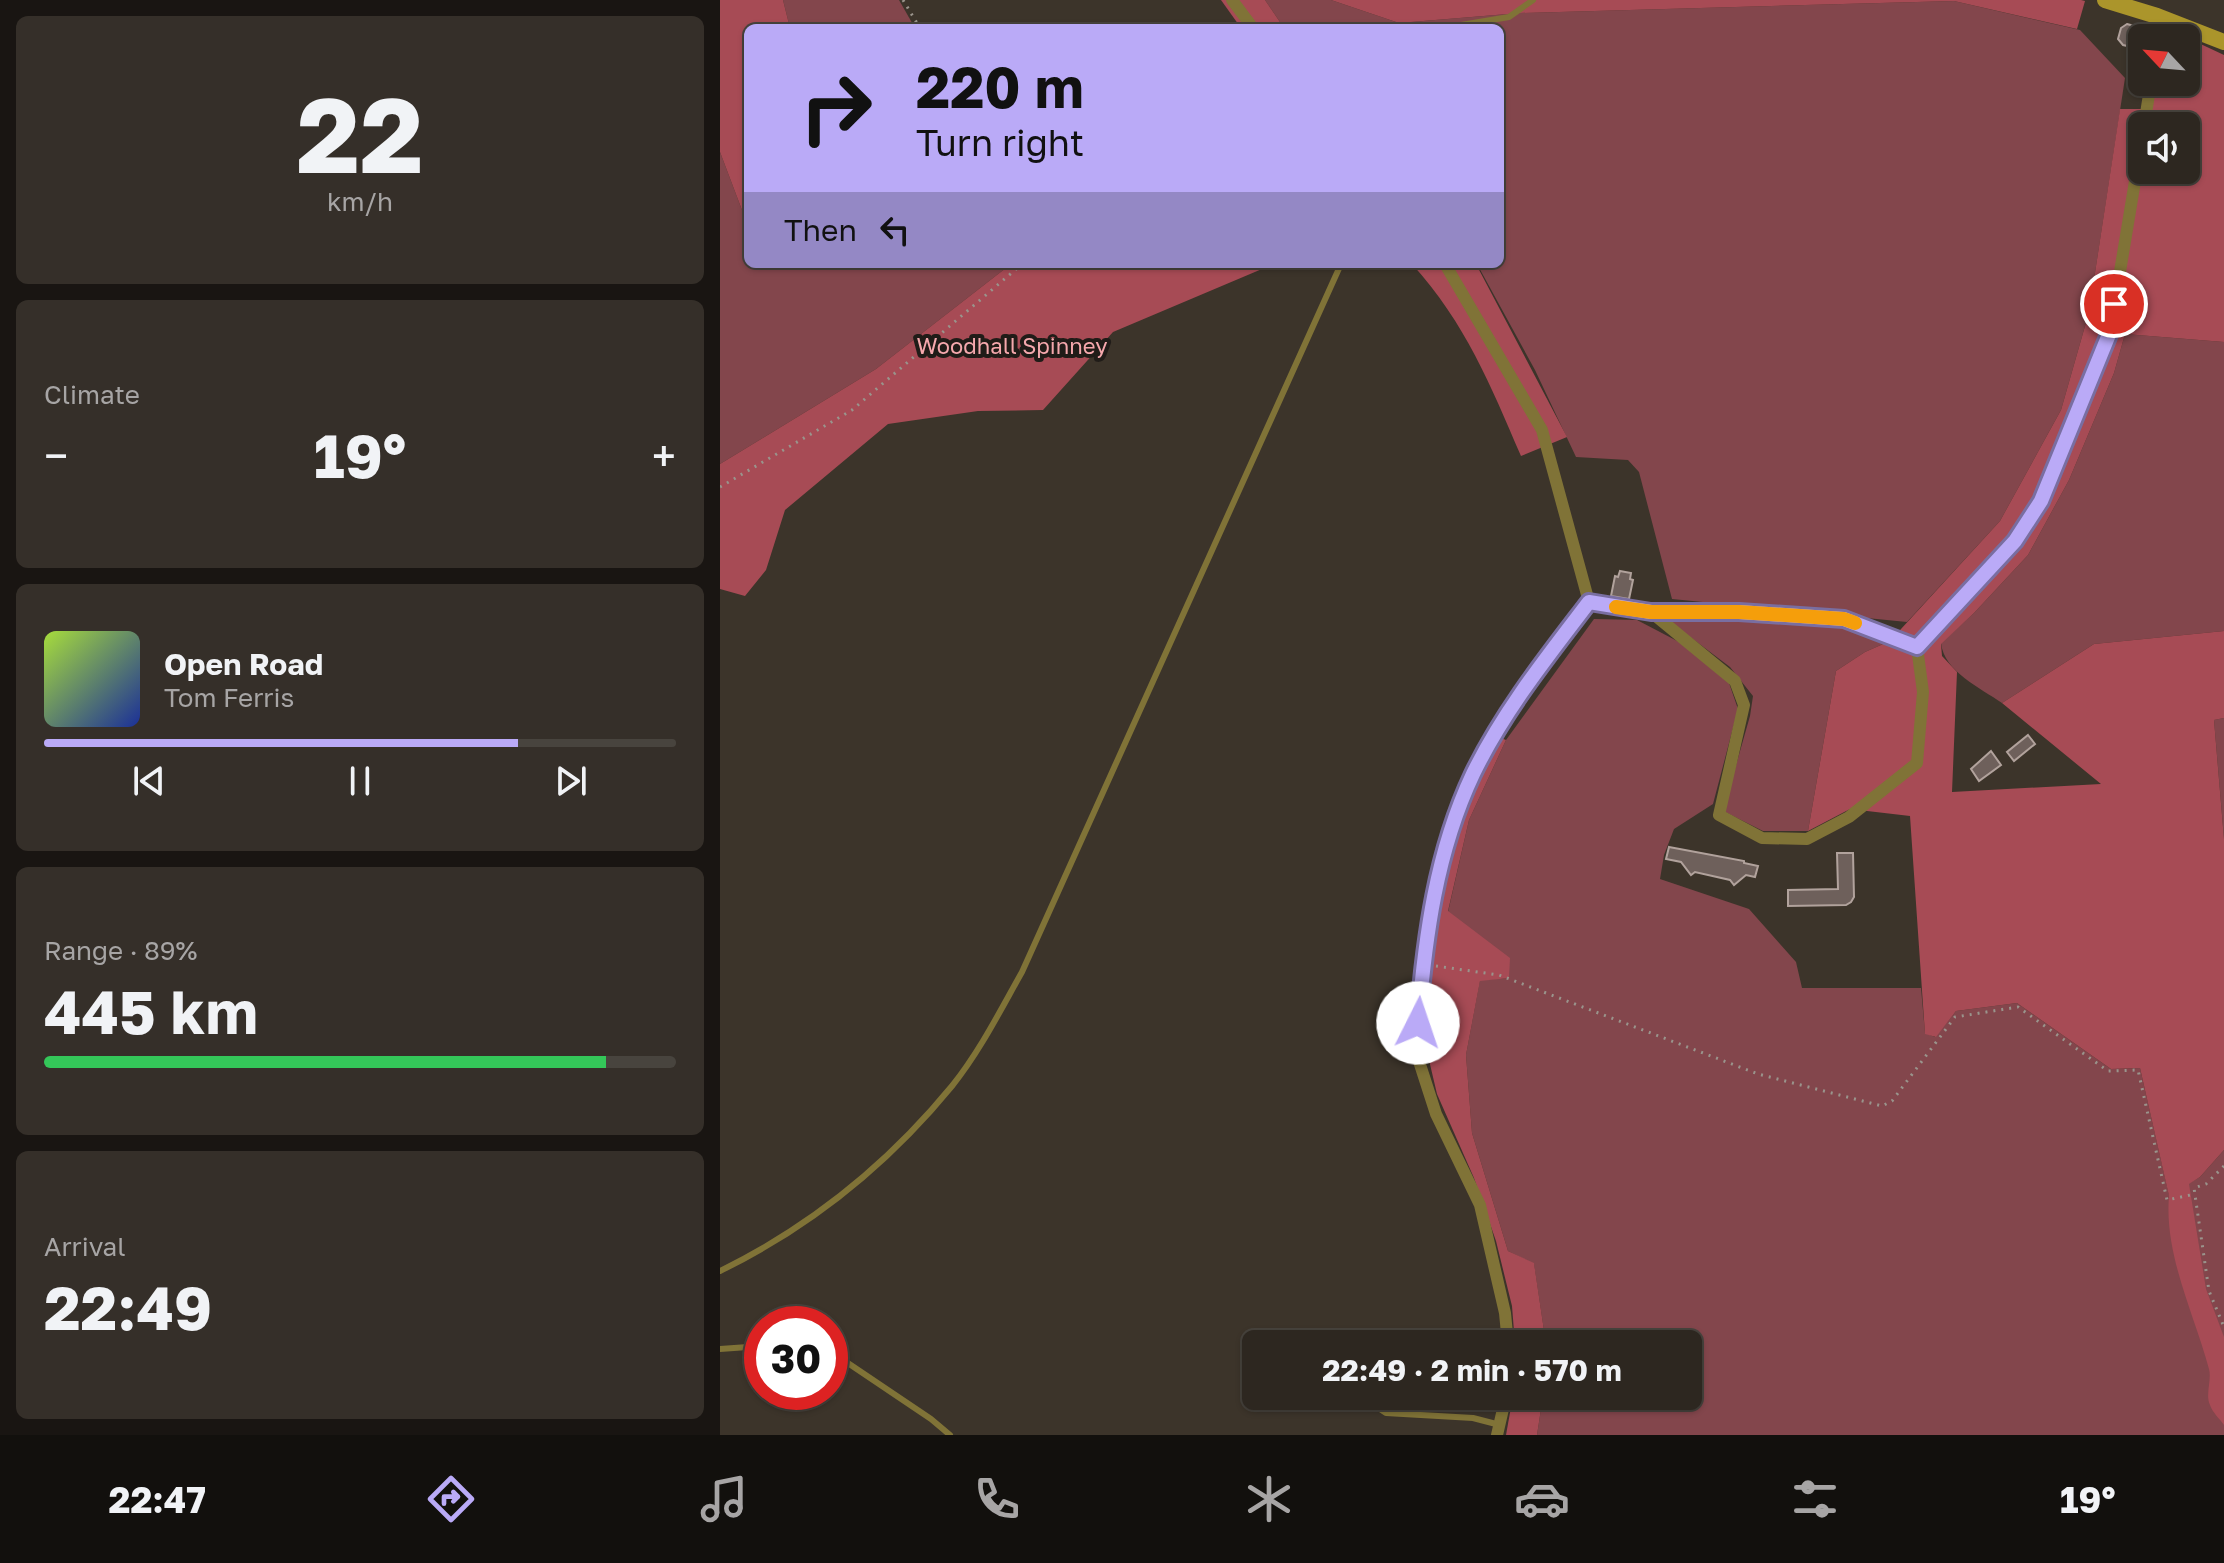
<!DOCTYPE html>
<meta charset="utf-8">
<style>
body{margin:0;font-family:"Golos Text",sans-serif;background:#352f29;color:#f1f3f6;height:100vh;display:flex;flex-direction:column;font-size:30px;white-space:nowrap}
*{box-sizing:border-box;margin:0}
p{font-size:26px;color:#a7a5a5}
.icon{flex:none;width:44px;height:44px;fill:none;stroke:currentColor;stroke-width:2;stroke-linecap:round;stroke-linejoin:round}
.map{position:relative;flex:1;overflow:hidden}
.sheet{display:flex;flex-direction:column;gap:16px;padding:16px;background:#191512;width:720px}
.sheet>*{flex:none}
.banner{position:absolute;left:24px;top:24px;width:760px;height:244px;border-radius:12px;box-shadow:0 2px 6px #0004,0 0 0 2px #48443e;background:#baaaf7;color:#111;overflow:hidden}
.needle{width:52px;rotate:296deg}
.controls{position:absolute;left:1408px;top:24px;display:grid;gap:16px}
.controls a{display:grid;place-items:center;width:72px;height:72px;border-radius:12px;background:#2d2720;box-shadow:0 2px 6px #0004,0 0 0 2px #48443e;font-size:40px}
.speed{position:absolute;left:24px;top:1306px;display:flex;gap:16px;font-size:40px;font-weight:700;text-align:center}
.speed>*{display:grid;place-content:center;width:104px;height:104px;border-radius:50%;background:#2d2720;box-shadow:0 2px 6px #0004,0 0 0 2px #48443e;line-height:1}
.speed .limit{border:12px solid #d22;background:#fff;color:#111}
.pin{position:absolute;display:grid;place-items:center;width:68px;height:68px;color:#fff;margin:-34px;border:4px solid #fff;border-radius:50%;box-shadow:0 2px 8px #0007}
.me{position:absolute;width:88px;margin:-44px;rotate:4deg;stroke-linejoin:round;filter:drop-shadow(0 0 6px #0008)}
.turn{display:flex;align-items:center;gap:28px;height:168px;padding:0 40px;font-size:36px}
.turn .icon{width:104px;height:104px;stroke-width:2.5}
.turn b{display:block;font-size:56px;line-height:68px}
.then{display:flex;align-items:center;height:76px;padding:0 40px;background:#0003;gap:16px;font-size:30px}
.big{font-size:60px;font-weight:700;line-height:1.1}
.sheet .widget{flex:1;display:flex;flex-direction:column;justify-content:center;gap:12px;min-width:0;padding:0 28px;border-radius:12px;background:#352f29}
.sheet .dial{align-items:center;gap:0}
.dial b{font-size:104px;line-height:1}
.song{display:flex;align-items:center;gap:24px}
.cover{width:96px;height:96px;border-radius:12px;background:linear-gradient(135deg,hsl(80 70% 55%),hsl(230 70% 35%))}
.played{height:8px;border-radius:4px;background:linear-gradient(90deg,#baaaf7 75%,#48443e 75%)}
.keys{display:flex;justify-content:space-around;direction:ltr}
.heat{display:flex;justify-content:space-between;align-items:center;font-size:44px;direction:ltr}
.charge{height:12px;border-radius:6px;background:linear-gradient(90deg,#34c759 89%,#48443e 0)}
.trip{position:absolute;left:522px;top:1330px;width:460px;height:80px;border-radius:12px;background:#2d2720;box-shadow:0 2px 6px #0004,0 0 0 2px #48443e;font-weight:700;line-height:80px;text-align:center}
.dock{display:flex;height:128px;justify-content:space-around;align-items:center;background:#12100d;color:#a7a5a5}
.dock .icon{width:56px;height:56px}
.dock .active{color:#baaaf7}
.dock b{font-size:36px;color:#f1f3f6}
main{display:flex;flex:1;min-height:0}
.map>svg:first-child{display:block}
.green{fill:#83464c}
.forest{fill:#a74b55;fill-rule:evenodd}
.building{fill:#6e605b;stroke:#b1a29c;stroke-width:2}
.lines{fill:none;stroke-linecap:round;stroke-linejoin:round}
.path{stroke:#9a948c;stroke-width:3;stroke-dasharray:2 6;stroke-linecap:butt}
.service{stroke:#807337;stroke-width:6}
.minor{stroke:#807337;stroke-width:12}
.secondary{stroke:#ab952b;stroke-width:16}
.route-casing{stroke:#796ea1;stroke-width:20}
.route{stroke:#baaaf7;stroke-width:14}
.slow{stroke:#f59e0b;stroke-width:14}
.labels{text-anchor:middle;stroke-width:8;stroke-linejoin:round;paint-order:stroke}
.park-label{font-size:22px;fill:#f5a8ad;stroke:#201c18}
</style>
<main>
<section class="sheet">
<div class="widget dial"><b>22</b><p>km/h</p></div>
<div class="widget"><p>Climate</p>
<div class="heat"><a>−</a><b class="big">19°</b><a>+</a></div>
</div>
<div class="widget">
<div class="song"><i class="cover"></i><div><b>Open Road</b><p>Tom Ferris</p></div></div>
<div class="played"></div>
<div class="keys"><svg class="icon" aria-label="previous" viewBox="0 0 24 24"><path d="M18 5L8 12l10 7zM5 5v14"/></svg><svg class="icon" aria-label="pause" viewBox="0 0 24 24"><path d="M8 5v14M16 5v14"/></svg><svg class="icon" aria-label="next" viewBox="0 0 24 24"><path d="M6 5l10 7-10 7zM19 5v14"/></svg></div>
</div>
<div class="widget"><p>Range · 89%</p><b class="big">445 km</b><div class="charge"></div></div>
<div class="widget"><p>Arrival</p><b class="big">22:49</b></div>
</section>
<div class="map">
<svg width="1504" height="1435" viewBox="0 0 1504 1435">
<rect width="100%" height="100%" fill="#3c342a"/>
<!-- green -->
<g class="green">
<polygon points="63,0 179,0 195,28 70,28"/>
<polygon points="545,0 611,0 679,23 800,13 1234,1 1360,30 1405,78 1369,312 1341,410 1280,521 1187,622 952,599 919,472 908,460 856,457 815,370 757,264 780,264 780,28 564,28"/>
<polygon points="0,152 28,226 28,264 291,264 156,369 0,464"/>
<path d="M1405,334L1504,342V631L1374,644L1282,703C1261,688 1224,672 1221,643L1254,613L1308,555L1349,480L1394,373Z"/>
<polygon points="941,615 1129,627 1170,641 1145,652 1116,671 1088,831 1043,831 1003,811 1030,716 1033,696 1010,667"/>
<polygon points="874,619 917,620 961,643 1009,683 1018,709 993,804 954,829 944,855 940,879 1029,909 1076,962 1082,988 1201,988 1205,1033 1215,1037 1236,1011 1297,1003 1391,1069 1420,1068 1449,1195 1480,1177 1504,1150 1504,1435 817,1435 823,1396 968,1396 968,1344 826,1344 814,1264 788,1251 752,1133 746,1055 760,980 789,978 728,912 749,820 786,740"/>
<polygon points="1504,718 1504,839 1494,720"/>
</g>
<!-- forest -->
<g class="forest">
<polygon points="0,0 63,0 70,28 28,28 28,226 0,152"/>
<polygon points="501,0 545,0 564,28 521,28"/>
<polygon points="611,0 1361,0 1365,1 1357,29 1234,1 800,13 679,23"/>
<path d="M1455,32L1504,55V342L1405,334L1394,373L1349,480L1308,555L1254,613L1221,644L1222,656L1237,672L1232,792L1381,784L1282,703L1374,644L1504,631V718L1494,720L1504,839V1150L1480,1177L1469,1184L1486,1289L1504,1337V1425C1500,1419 1492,1412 1490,1405C1485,1395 1492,1380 1489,1369C1474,1313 1444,1255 1449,1196L1420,1068L1391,1069L1297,1003L1236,1011L1216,1037L1205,1034L1190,816L1130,809L1088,831L1116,671L1145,652L1170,641L1280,521L1341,410L1369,312L1400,109H1430L1434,83L1448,84L1449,82H1466V38H1454ZM1422,126H1466V170H1422Z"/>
<polygon points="291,264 554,264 393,332 323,410 258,411 168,424 65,510 46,570 25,596 0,589 0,464 156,369"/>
<path d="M692,264H756L847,437L801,456C770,384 746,324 692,264Z"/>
<polygon points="781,738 786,740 749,820 728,911 790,958 789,978 760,981 746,1055 752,1133 788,1251 814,1263 826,1344 795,1344 792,1306 776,1241 754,1178 717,1094 705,1043 715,919 734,837 754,785"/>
<polygon points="793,1396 823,1396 817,1435 786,1435"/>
</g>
<!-- building -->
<g class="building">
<polygon points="1407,24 1414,26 1422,34 1422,44 1416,48 1403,45 1398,39 1401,28"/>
<polygon points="900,571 911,573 910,579 913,580 909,599 891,596 895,576 898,577"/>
<polygon points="1308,735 1315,744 1294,761 1287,752"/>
<polygon points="1271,751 1281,765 1259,781 1251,769"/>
<polygon points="949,847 1024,861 1024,863 1038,866 1035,877 1026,875 1014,885 1010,880 975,872 971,875 961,862 946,859"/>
<polygon points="1117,853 1133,853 1134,897 1131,902 1126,905 1068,906 1068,890 1118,889"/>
<polygon points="736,1396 758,1396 756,1408 709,1409 708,1399"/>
</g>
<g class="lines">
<!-- path -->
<g class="path">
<polyline points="183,0 200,28"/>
<polyline points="0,487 132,410 302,264"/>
<polyline points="716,966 779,975 1038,1074 1162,1106 1172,1101 1235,1017 1298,1007 1388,1071 1418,1070 1447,1200 1475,1194"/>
<polyline points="1504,1166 1486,1184 1474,1188 1489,1291 1504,1327"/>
</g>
<!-- service -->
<g class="service">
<polyline points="723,28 789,17 813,0"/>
<path d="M0,1271C90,1227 168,1164 232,1086C260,1051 280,1011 302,972L621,264"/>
<polyline points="0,1349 42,1346"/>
<polyline points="110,1351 211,1419 230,1435"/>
<polyline points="640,1396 666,1413 753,1418 780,1425"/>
</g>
<!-- minor -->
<g class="minor">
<polyline points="512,0 533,28"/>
<polyline points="1435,38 1437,16"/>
<polyline points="1424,126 1431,82"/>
<polyline points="725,264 822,430 869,602 807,683 754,774 731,833 716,887 704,953 696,1052 716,1114 760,1205 785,1313 788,1344"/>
<polyline points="869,602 931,612 1019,612 1124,619 1197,647"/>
<polyline points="931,612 1015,681 1024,705 999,815 1042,838 1087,839 1129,817 1197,763 1203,692 1197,647 1295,541 1321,501 1390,332 1422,139"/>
<polyline points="777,1435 786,1396"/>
</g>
<!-- secondary -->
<polyline class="secondary" points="1385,0 1437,16 1504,42"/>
</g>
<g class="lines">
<defs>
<path id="route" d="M698,1023C705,938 716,852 753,774C783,712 827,657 869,602L931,612H1019L1124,619L1197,647L1295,541L1321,501L1390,332L1394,304"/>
</defs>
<!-- route casing -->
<use href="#route" class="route-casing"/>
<!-- route -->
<use href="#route" class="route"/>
<!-- slow -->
<polyline class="slow" points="896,607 931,612 1019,612 1124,619 1135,623"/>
</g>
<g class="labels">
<!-- park labels -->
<g class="park-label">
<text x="292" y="354">Woodhall Spinney</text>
</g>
</g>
</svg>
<div class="controls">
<a><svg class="needle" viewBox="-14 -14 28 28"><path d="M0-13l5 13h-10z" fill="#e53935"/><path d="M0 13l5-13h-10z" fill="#a7a5a5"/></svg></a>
<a><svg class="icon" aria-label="sound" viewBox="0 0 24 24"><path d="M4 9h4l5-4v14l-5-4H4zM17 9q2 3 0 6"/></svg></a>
</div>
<div class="speed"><div class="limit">30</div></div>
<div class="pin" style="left:1394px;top:304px;background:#d93025"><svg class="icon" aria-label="arrive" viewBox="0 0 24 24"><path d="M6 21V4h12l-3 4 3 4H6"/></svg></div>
<svg class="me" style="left:698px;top:1023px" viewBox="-20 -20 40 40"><circle r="19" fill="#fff"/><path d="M0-13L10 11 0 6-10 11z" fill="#baaaf7"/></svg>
<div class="trip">22:49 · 2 min · 570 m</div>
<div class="banner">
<div class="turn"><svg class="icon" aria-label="right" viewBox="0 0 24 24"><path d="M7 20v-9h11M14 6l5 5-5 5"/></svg><div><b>220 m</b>Turn right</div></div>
<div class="then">Then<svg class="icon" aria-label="left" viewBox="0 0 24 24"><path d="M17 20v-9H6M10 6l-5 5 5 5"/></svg></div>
</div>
</div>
</main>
<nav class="dock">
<b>22:47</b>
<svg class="icon active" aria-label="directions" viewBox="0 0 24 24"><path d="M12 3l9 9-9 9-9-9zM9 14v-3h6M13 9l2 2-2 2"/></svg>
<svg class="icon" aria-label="music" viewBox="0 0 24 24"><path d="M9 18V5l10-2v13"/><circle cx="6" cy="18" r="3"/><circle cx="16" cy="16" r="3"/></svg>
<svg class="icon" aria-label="phone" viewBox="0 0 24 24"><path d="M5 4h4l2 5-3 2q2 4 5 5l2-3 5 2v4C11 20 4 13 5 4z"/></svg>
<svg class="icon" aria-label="climate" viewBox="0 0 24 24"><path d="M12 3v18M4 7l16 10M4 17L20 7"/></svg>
<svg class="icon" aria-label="car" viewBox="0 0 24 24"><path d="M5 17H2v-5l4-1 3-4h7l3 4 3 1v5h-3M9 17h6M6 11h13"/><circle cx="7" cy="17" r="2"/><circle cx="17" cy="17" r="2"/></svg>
<svg class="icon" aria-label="filters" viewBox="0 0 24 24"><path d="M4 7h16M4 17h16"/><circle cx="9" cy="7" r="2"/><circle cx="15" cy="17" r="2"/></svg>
<b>19°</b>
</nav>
